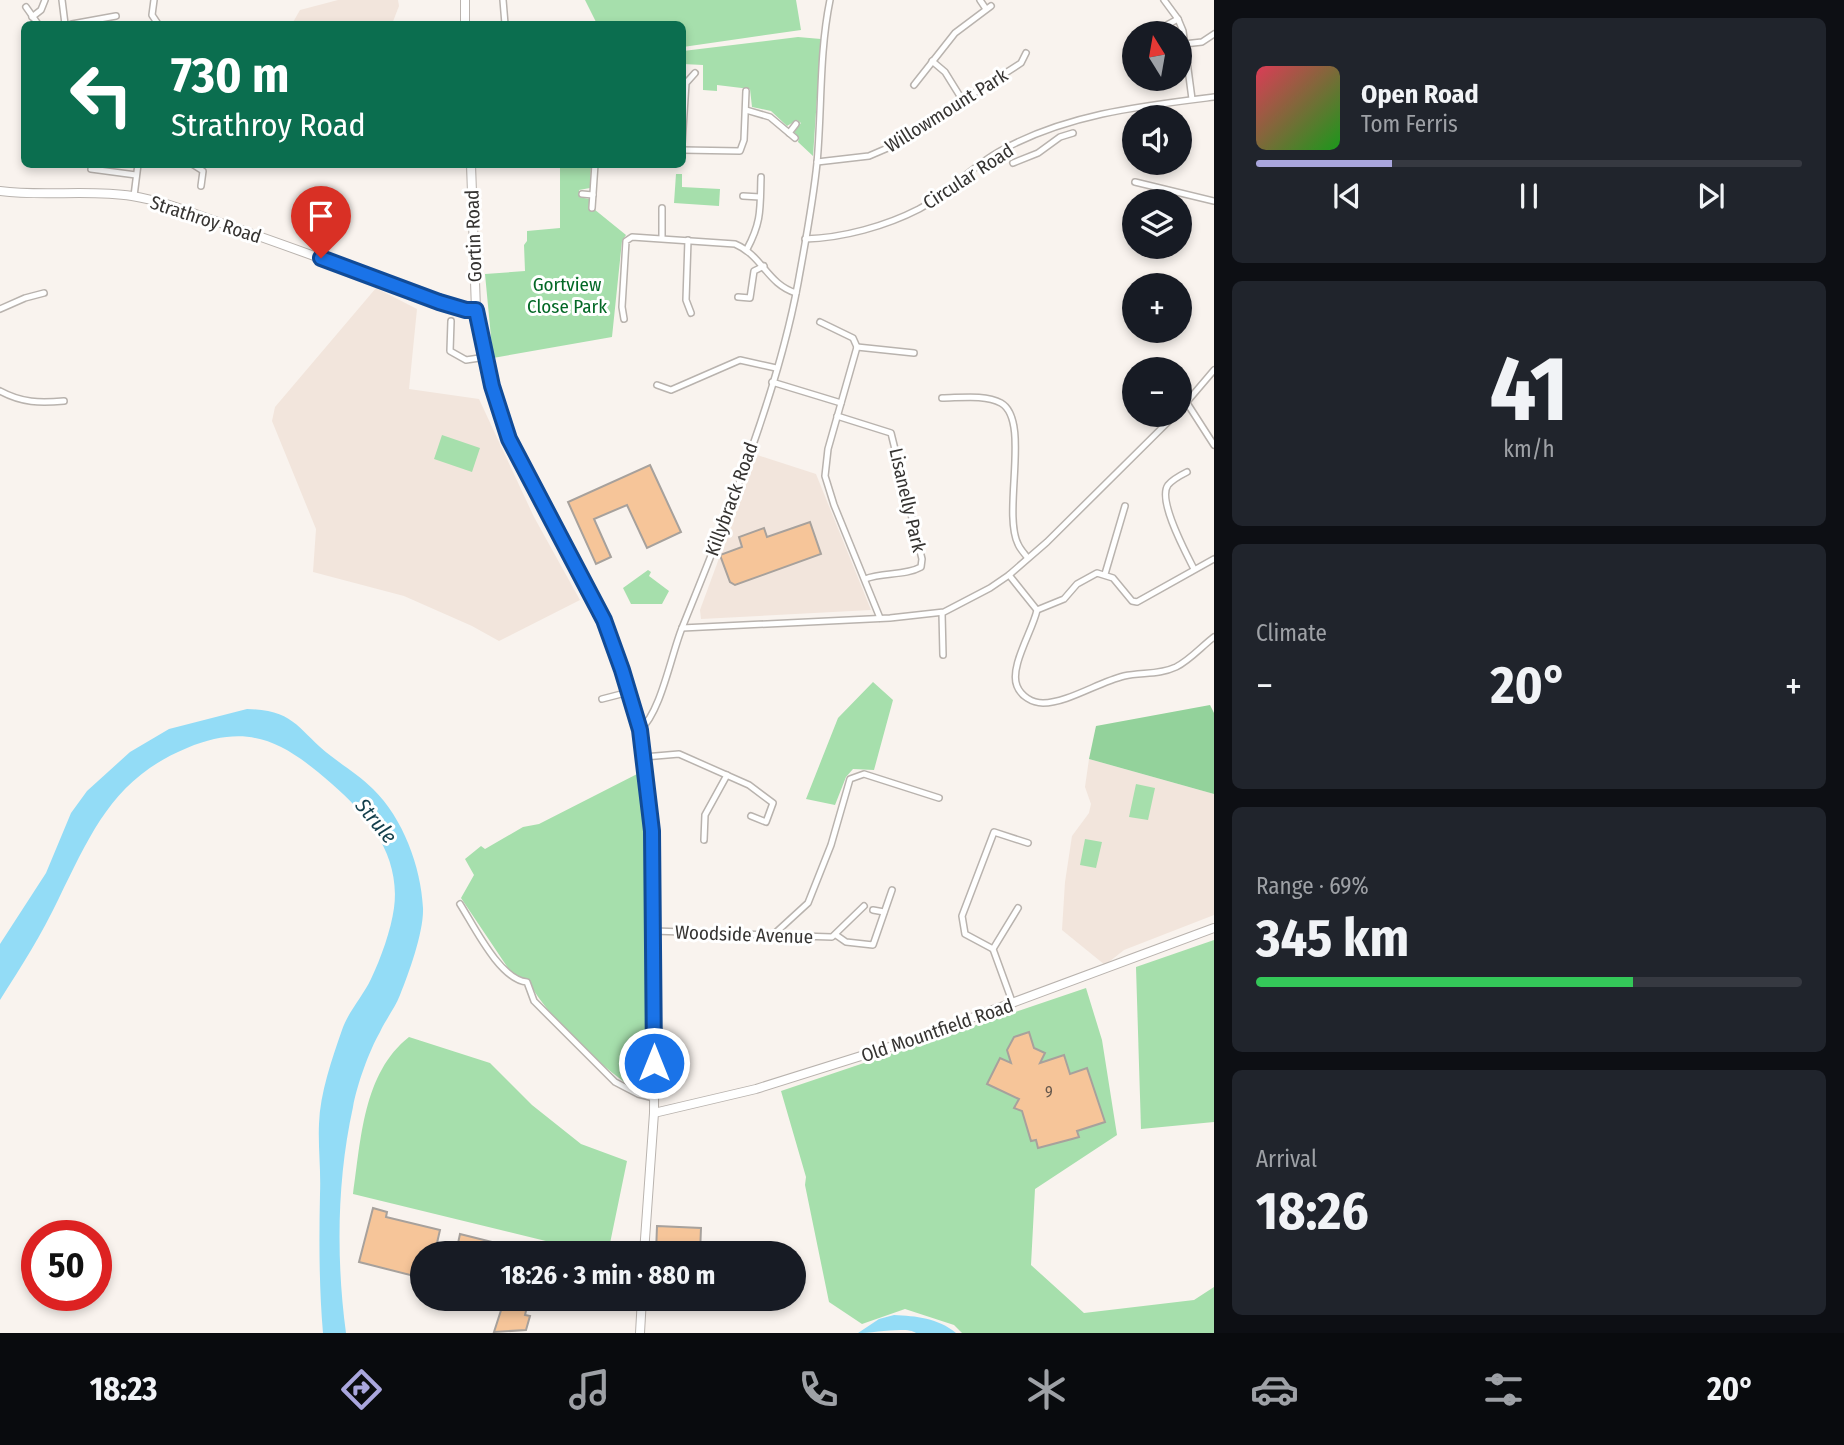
<!DOCTYPE html>
<meta charset="utf-8">
<style>
body{margin:0;font-family:"Fira Sans Condensed",sans-serif;background:#20242c;color:#f1f3f6;height:100vh;display:flex;flex-direction:column;font-size:26px;white-space:nowrap}
*{box-sizing:border-box;margin:0}
p{font-size:23px;color:#9ea1a6}
.icon{flex:none;width:38px;height:38px;fill:none;stroke:currentColor;stroke-width:2;stroke-linecap:round;stroke-linejoin:round}
.map{position:relative;flex:1;overflow:hidden}
.side{display:flex;flex-direction:column;gap:18px;padding:18px;background:#0d0f14;width:630px}
.side>*{flex:none}
.guide{position:absolute;left:21px;top:21px;width:665px;height:147px;border-radius:10px;box-shadow:0 4px 10px #0003;background:#0b6e4f;color:#fff;overflow:hidden}
.needle{width:46px;rotate:349deg}
.fabs{position:absolute;left:1122px;top:21px;display:grid;gap:14px}
.fabs a{display:grid;place-items:center;width:70px;height:70px;border-radius:50%;background:#171b24;box-shadow:0 4px 10px #0003;font-size:35px}
.speed{position:absolute;left:21px;top:1220px;display:flex;gap:14px;font-size:35px;font-weight:700;text-align:center}
.speed>*{display:grid;place-content:center;width:91px;height:91px;border-radius:50%;background:#171b24;box-shadow:0 4px 10px #0003;line-height:1}
.speed .limit{border:10px solid #d22;background:#fff;color:#111}
.pin{position:absolute;display:grid;place-items:center;width:60px;height:60px;color:#fff;margin:-72px -30px;border-radius:50% 50% 50% 0;rotate:-45deg;box-shadow:0 0 7px #0007}
.pin .icon{rotate:45deg}
.me{position:absolute;width:77px;margin:-38px;rotate:0deg;stroke-linejoin:round;filter:drop-shadow(0 0 5px #0008)}
.turn{display:flex;align-items:center;gap:24px;height:147px;padding:0 35px;font-size:32px}
.turn .icon{width:91px;height:91px;stroke-width:2.5}
.turn b{display:block;font-size:49px;line-height:60px}
.big{font-size:52px;font-weight:700;line-height:1.1}
.side .tile{flex:1;display:flex;flex-direction:column;justify-content:center;gap:10px;min-width:0;padding:0 24px;border-radius:10px;background:#20242c}
.side .dial{align-items:center;gap:0}
.dial b{font-size:91px;line-height:1}
.song{display:flex;align-items:center;gap:21px}
.cover{width:84px;height:84px;border-radius:10px;background:linear-gradient(135deg,hsl(350 70% 55%),hsl(120 70% 35%))}
.played{height:7px;border-radius:4px;background:linear-gradient(90deg,#a9a6dd 25%,#363941 25%)}
.keys{display:flex;justify-content:space-around;direction:ltr}
.heat{display:flex;justify-content:space-between;align-items:center;font-size:38px;direction:ltr}
.charge{height:10px;border-radius:5px;background:linear-gradient(90deg,#34c759 69%,#363941 0)}
.trip{position:absolute;left:410px;top:1241px;width:396px;height:70px;border-radius:35px;background:#171b24;box-shadow:0 4px 10px #0003;font-weight:700;line-height:70px;text-align:center}
.dock{display:flex;height:112px;justify-content:space-around;align-items:center;background:#090b0e;color:#9ea1a6}
.dock .icon{width:49px;height:49px}
.dock .on{color:#a9a6dd}
.dock b{font-size:32px;color:#f1f3f6}
main{display:flex;flex:1;min-height:0}
.map>svg:first-child{display:block}
.built{fill:#f2e5dc}
.green{fill:#a6dfac}
.forest{fill:#93d29b}
.water{fill:#93dcf6}
.building{fill:#f6c599;stroke:#a7a19c;stroke-width:2}
.lines{fill:none;stroke-linecap:round;stroke-linejoin:round}
.street-casing{stroke:#b9b3ae;stroke-width:8}
.secondary-casing{stroke:#b9b3ae;stroke-width:10}
.street{stroke:#fff;stroke-width:5}
.secondary{stroke:#fff;stroke-width:8}
.route-casing{stroke:#114b97;stroke-width:18}
.route{stroke:#1a73e8;stroke-width:12}
.labels{text-anchor:middle;stroke-width:6;stroke-linejoin:round;paint-order:stroke}
.number-label{font-size:16px;fill:#66584c}
.street-label{font-size:19px;fill:#363432;stroke:#fff}
.park-label{font-size:19px;fill:#036826;stroke:#fff}
.water-label{font-size:21px;font-style:italic;fill:#123e4b;stroke:#fff}
</style>
<main>
<div class="map">
<svg width="1214" height="1333" viewBox="0 0 1214 1333">
<rect width="100%" height="100%" fill="#f9f3ee"/>
<!-- built -->
<g class="built">
<polygon points="338,0 398,0 399,6 392,24 292,24 300,10"/>
<polygon points="376,288 417,309 409,389 479,399 534,517 580,600 499,641 472,626 404,596 313,572 316,529 272,421 275,407"/>
<polygon points="757,455 816,474 871,610 701,619 700,610"/>
<polygon points="1089,759 1214,794 1214,915 1124,950 1105,965 1062,930 1065,882 1072,836 1089,813 1091,804 1085,787"/>
</g>
<!-- green -->
<g class="green">
<polygon points="585,0 796,0 801,30 683,47 682,24 597,24"/>
<polygon points="798,37 821,39 813,156 798,142 799,138 794,132 801,123 797,120 787,126 771,111 752,107 750,89 717,85 717,91 703,90 703,65 683,64 683,51"/>
<polygon points="560,165 591,165 590,188 579,190 579,197 589,199 589,205 626,235 622,241 612,337 493,358 485,274 525,271 524,245 527,241 527,231 560,228"/>
<polygon points="676,174 682,174 682,187 720,189 719,206 674,203"/>
<polygon points="442,435 480,448 472,472 434,459"/>
<polygon points="648,570 651,572 649,576 669,591 662,604 631,604 623,588"/>
<polygon points="873,682 893,700 874,770 853,769 846,777 835,805 806,799 838,718"/>
<path d="M645,770L655,972L644,1088L636,1090C603,1069 545,1015 528,980L514,977L461,898L474,875L465,859L481,846L485,849L523,827L539,824Z"/>
<polygon points="1136,784 1155,788 1148,820 1129,817"/>
<polygon points="1085,839 1102,842 1096,868 1080,865"/>
<polygon points="1214,940 1214,1122 1141,1129 1136,967"/>
<polygon points="1086,988 1102,1040 1117,1135 1035,1189 1031,1265 1084,1313 1194,1300 1214,1287 1214,1333 962,1333 954,1325 905,1309 862,1324 829,1302 805,1185 806,1177 781,1091"/>
<path d="M409,1037L490,1063L532,1105L581,1144L627,1161L608,1253H595L353,1194C361,1140 363,1073 409,1037Z"/>
</g>
<!-- forest -->
<polygon class="forest" points="1210,705 1214,713 1214,794 1089,759 1096,726"/>
<!-- water -->
<g class="water">
<path d="M247,709C296,710 297,730 331,756C345,767 360,776 373,789C403,818 421,867 423,908C424,931 409,973 400,995C395,1008 386,1019 380,1032C369,1051 357,1085 353,1107C337,1179 336,1259 346,1333H323C319,1286 319,1240 320,1194C321,1170 318,1147 319,1124C320,1093 332,1059 342,1030C348,1012 363,996 371,979C381,958 391,930 394,908C401,856 368,815 332,784C284,742 250,722 187,748C114,778 92,831 59,898C42,934 21,967 0,1000V944L46,873L71,813L87,791L130,752L169,729Z"/>
<path d="M894,1315C916,1316 938,1318 956,1333H916C908,1326 873,1333 858,1333L879,1319Z"/>
</g>
<!-- building -->
<g class="building">
<polygon points="650,465 681,532 647,548 627,505 594,519 611,557 596,564 568,502"/>
<polygon points="810,522 821,554 735,585 730,582 720,555 742,547 739,537 764,528 767,537"/>
<polygon points="1029,1032 1034,1048 1045,1053 1040,1063 1064,1055 1070,1074 1087,1068 1105,1122 1077,1131 1079,1137 1072,1139 1038,1148 1036,1140 1031,1141 1022,1111 1014,1108 1019,1099 987,1084 1000,1058 1011,1063 1007,1050 1014,1037"/>
<polygon points="373,1208 387,1212 386,1217 440,1230 437,1243 457,1248 460,1234 504,1245 502,1253 422,1253 422,1278 359,1262"/>
<polygon points="657,1226 701,1228 700,1253 656,1253"/>
<polygon points="505,1298 529,1298 525,1315 530,1316 526,1330 494,1332"/>
</g>
<g class="lines">
<defs>
<g id="street">
<polyline points="62,0 65,24"/>
<polyline points="154,0 152,15 158,24"/>
<polyline points="503,0 505,24"/>
<polyline points="980,0 986,9"/>
<polyline points="1164,0 1178,19 1183,31 1192,99"/>
<polyline points="26,7 38,24"/>
<polyline points="32,17 41,10 45,0"/>
<polyline points="72,24 116,16"/>
<polyline points="1152,33 1178,19"/>
<polyline points="1184,44 1202,42 1214,34"/>
<polyline points="932,61 945,72 963,101"/>
<polyline points="914,85 955,33 991,6"/>
<polyline points="746,110 770,117 795,138"/>
<polyline points="789,133 796,124"/>
<polyline points="682,144 686,83 695,73"/>
<polyline points="682,150 740,151 744,140 746,91"/>
<polyline points="817,162 869,156 890,147 1021,63 1026,53"/>
<polyline points="1013,163 1038,153 1060,137 1073,133"/>
<polyline points="192,164 203,171 201,186"/>
<polyline points="91,169 136,175"/>
<polyline points="1135,182 1214,201"/>
<polyline points="582,194 593,195"/>
<polyline points="134,196 138,164"/>
<polyline points="743,196 760,197"/>
<polyline points="592,208 595,164"/>
<polyline points="662,238 662,208"/>
<path d="M805,239C843,238 886,226 919,209C948,193 972,166 1002,150C1068,114 1141,106 1214,97"/>
<polyline points="688,240 686,300 691,313"/>
<path d="M747,249C762,221 760,208 761,177"/>
<polyline points="738,297 750,298 754,271 764,266"/>
<polyline points="0,309 25,298 44,293"/>
<path d="M624,319L622,307L626,241L632,237L735,244C763,256 767,284 796,293"/>
<polyline points="451,321 450,351 466,360 486,357"/>
<polyline points="820,322 853,338 857,347"/>
<polyline points="857,347 828,449 825,476 834,505 880,618"/>
<polyline points="857,347 914,353"/>
<polyline points="772,382 841,403"/>
<polyline points="657,385 671,390 740,360 776,368"/>
<path d="M0,391C22,403 40,403 64,401"/>
<path d="M942,398C959,398 985,394 1001,403C1031,420 1002,512 1018,544C1020,549 1024,553 1027,557"/>
<polyline points="1187,403 1214,445"/>
<polyline points="1180,410 1214,370"/>
<path d="M837,416L891,433L922,559L921,567C905,576 883,572 865,579"/>
<path d="M1187,472C1181,475 1173,479 1168,485C1157,500 1186,553 1194,569"/>
<polyline points="1105,574 1125,506"/>
<path d="M1009,575L1037,610C1033,630 1009,667 1017,686C1021,696 1032,703 1043,703C1067,703 1099,682 1124,676C1141,672 1159,675 1176,667C1190,660 1202,646 1214,637"/>
<polyline points="1037,610 1064,599 1077,584 1097,573 1113,578 1132,601 1137,602 1214,559"/>
<polyline points="942,613 943,655"/>
<polyline points="682,628 890,618 944,612 990,588 1009,575 1047,542 1175,415"/>
<polyline points="602,699 629,692"/>
<path d="M640,730C661,712 671,655 682,628C725,521 777,397 798,283C805,244 813,203 817,163C822,108 819,54 830,0"/>
<polyline points="644,757 679,754 749,785 773,803 766,822 751,816"/>
<polyline points="704,840 705,815 727,775"/>
<path d="M460,904C474,926 500,980 527,982L534,1001L615,1082L638,1094L654,1098"/>
<polyline points="873,910 884,912"/>
<polyline points="654,931 832,937 864,906"/>
<polyline points="836,935 846,942 873,945 892,890"/>
<polyline points="772,936 808,903 831,845 850,779 864,774 939,798"/>
<polyline points="993,949 965,934 962,916 994,832 1028,843"/>
<polyline points="1013,1004 993,949 1018,908"/>
</g>
<g id="secondary">
<polyline points="465,0 465,24"/>
<polyline points="471,164 476,310 492,386 509,439 603,620 622,670 642,743 652,831 655,972 654,1113 644,1253"/>
<path d="M0,191C44,197 88,189 132,196C164,201 194,214 224,224C296,249 367,275 439,302L466,310H476"/>
<polyline points="654,1113 756,1089 912,1040 1214,928"/>
<polyline points="640,1333 642,1298"/>
</g>
</defs>
<!-- street casing -->
<use href="#street" class="street-casing"/>
<!-- secondary casing -->
<use href="#secondary" class="secondary-casing"/>
<!-- street -->
<use href="#street" class="street"/>
<!-- secondary -->
<use href="#secondary" class="secondary"/>
</g>
<g class="lines">
<defs>
<polyline id="route" points="321,258 439,302 466,310 476,310 492,386 509,439 604,620 622,670 640,730 652,831 654,1063"/>
</defs>
<!-- route casing -->
<use href="#route" class="route-casing"/>
<!-- route -->
<use href="#route" class="route"/>
</g>
<g class="labels">
<!-- number labels -->
<g class="number-label">
<text x="1049" y="1097">9</text>
</g>
<!-- street labels -->
<g class="street-label">
<text transform="translate(946 110) rotate(-32)" y="7">Willowmount Park</text>
<text transform="translate(968 176) rotate(-33)" y="7">Circular Road</text>
<text transform="translate(206 219) rotate(18)" y="7">Strathroy Road</text>
<text transform="translate(473 236) rotate(-92)" y="7">Gortin Road</text>
<text transform="translate(731 499) rotate(-70)" y="7">Killybrack Road</text>
<text transform="translate(908 500) rotate(77)" y="7">Lisanelly Park</text>
<text transform="translate(744 934) rotate(2)" y="7">Woodside Avenue</text>
<text transform="translate(937 1030) rotate(-19)" y="7">Old Mountfield Road</text>
</g>
<!-- park labels -->
<g class="park-label">
<text x="567" y="291">Gortview<tspan x="567" dy="22">Close Park</tspan></text>
</g>
<!-- water labels -->
<g class="water-label">
<text transform="translate(376 821) rotate(50)" y="7">Strule</text>
</g>
</g>
</svg>
<div class="fabs">
<a><svg class="needle" viewBox="-14 -14 28 28"><path d="M0-13l5 13h-10z" fill="#e53935"/><path d="M0 13l5-13h-10z" fill="#9ea1a6"/></svg></a>
<a><svg class="icon" aria-label="sound" viewBox="0 0 24 24"><path d="M4 9h4l5-4v14l-5-4H4zM17 9q2 3 0 6"/></svg></a>
<a><svg class="icon" aria-label="layers" viewBox="0 0 24 24"><path d="M12 4l9 5-9 5-9-5zM3 14l9 5 9-5"/></svg></a>
<a>+</a>
<a>−</a>
</div>
<div class="speed"><div class="limit">50</div></div>
<div class="pin" style="left:321px;top:258px;background:#d93025"><svg class="icon" aria-label="arrive" viewBox="0 0 24 24"><path d="M6 21V4h12l-3 4 3 4H6"/></svg></div>
<svg class="me" style="left:654px;top:1063px" viewBox="-20 -20 40 40"><circle r="17" fill="#1a73e8" stroke="#fff" stroke-width="3"/><path d="M0-11L8 9 0 5-8 9z" fill="#fff"/></svg>
<div class="trip">18:26 · 3 min · 880 m</div>
<div class="guide">
<div class="turn"><svg class="icon" aria-label="left" viewBox="0 0 24 24"><path d="M17 20v-9H6M10 6l-5 5 5 5"/></svg><div><b>730 m</b>Strathroy Road</div></div>
</div>
</div>
<section class="side">
<div class="tile">
<div class="song"><i class="cover"></i><div><b>Open Road</b><p>Tom Ferris</p></div></div>
<div class="played"></div>
<div class="keys"><svg class="icon" aria-label="previous" viewBox="0 0 24 24"><path d="M18 5L8 12l10 7zM5 5v14"/></svg><svg class="icon" aria-label="pause" viewBox="0 0 24 24"><path d="M8 5v14M16 5v14"/></svg><svg class="icon" aria-label="next" viewBox="0 0 24 24"><path d="M6 5l10 7-10 7zM19 5v14"/></svg></div>
</div>
<div class="tile dial"><b>41</b><p>km/h</p></div>
<div class="tile"><p>Climate</p>
<div class="heat"><a>−</a><b class="big">20°</b><a>+</a></div>
</div>
<div class="tile"><p>Range · 69%</p><b class="big">345 km</b><div class="charge"></div></div>
<div class="tile"><p>Arrival</p><b class="big">18:26</b></div>
</section>
</main>
<nav class="dock">
<b>18:23</b>
<svg class="icon on" aria-label="directions" viewBox="0 0 24 24"><path d="M12 3l9 9-9 9-9-9zM9 14v-3h6M13 9l2 2-2 2"/></svg>
<svg class="icon" aria-label="music" viewBox="0 0 24 24"><path d="M9 18V5l10-2v13"/><circle cx="6" cy="18" r="3"/><circle cx="16" cy="16" r="3"/></svg>
<svg class="icon" aria-label="phone" viewBox="0 0 24 24"><path d="M5 4h4l2 5-3 2q2 4 5 5l2-3 5 2v4C11 20 4 13 5 4z"/></svg>
<svg class="icon" aria-label="climate" viewBox="0 0 24 24"><path d="M12 3v18M4 7l16 10M4 17L20 7"/></svg>
<svg class="icon" aria-label="car" viewBox="0 0 24 24"><path d="M5 17H2v-5l4-1 3-4h7l3 4 3 1v5h-3M9 17h6M6 11h13"/><circle cx="7" cy="17" r="2"/><circle cx="17" cy="17" r="2"/></svg>
<svg class="icon" aria-label="filters" viewBox="0 0 24 24"><path d="M4 7h16M4 17h16"/><circle cx="9" cy="7" r="2"/><circle cx="15" cy="17" r="2"/></svg>
<b>20°</b>
</nav>
